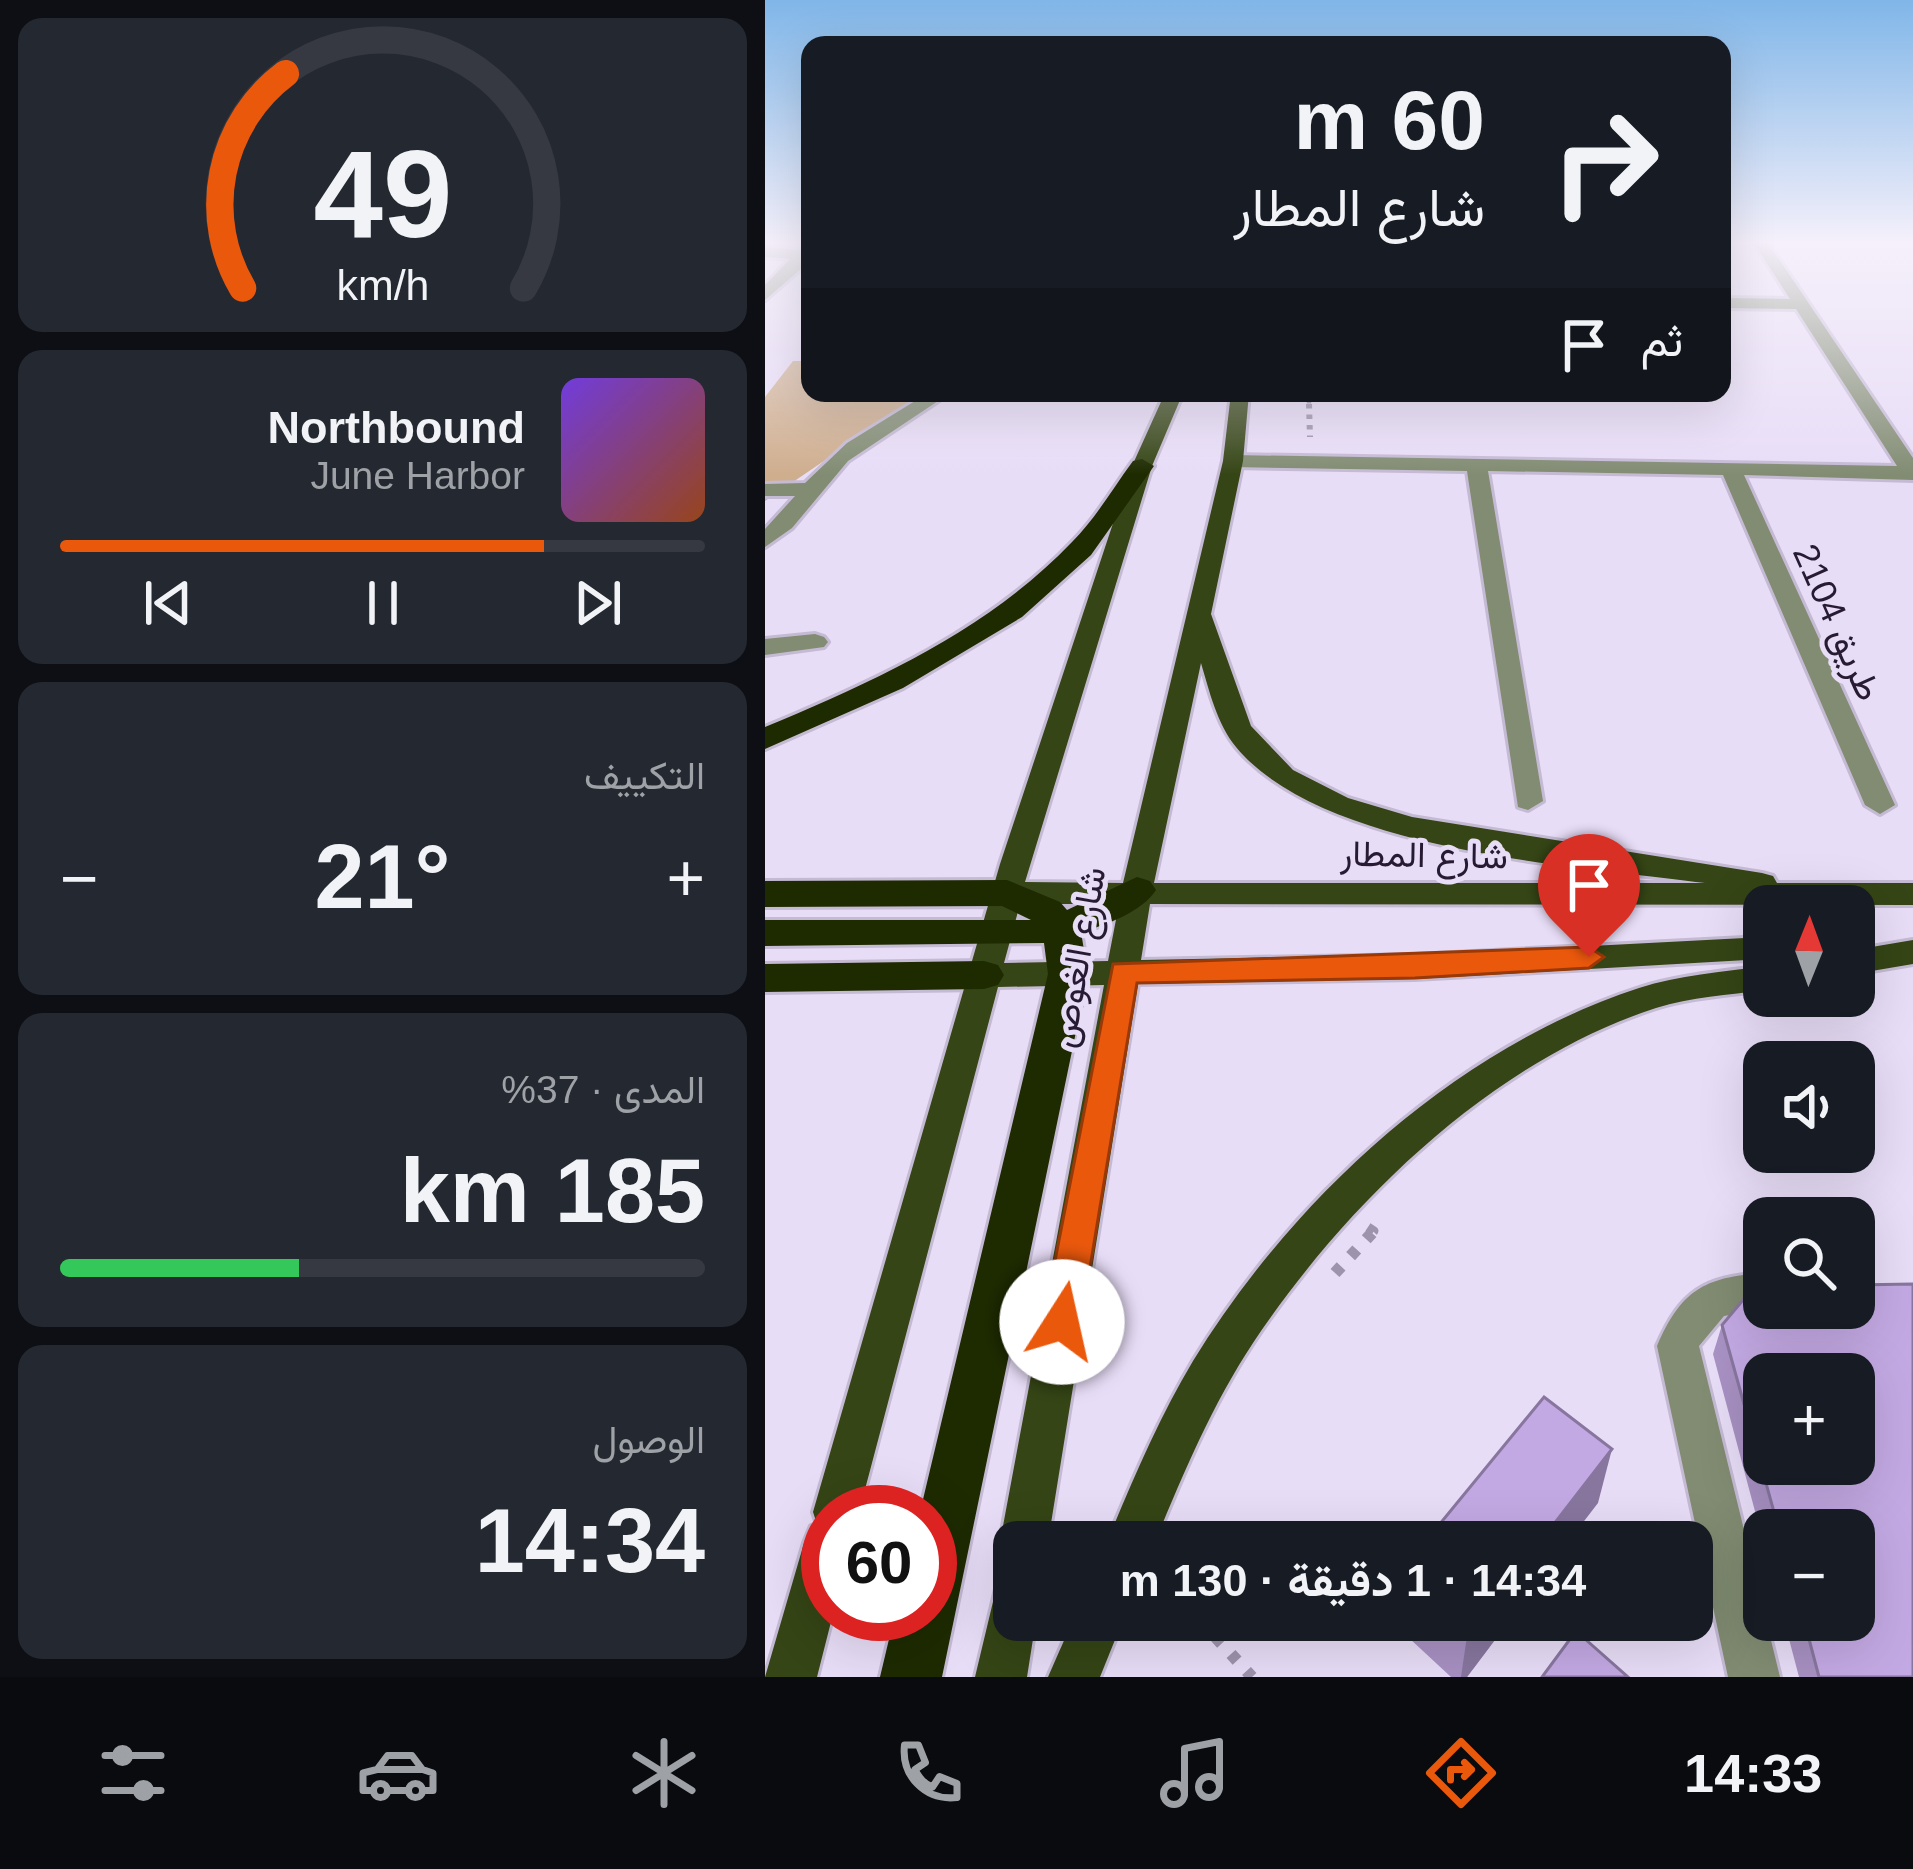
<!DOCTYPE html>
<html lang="ar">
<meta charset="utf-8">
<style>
body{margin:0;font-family:Arial,Vazirmatn,sans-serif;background:#242831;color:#f1f3f6;direction:rtl;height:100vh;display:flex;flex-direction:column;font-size:45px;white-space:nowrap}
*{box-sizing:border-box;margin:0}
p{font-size:39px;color:#9ea1a6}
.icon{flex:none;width:66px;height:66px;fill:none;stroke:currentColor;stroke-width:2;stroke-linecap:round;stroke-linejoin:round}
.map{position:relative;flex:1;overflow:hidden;direction:ltr}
.drawer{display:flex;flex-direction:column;gap:18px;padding:18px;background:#0d0f14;width:765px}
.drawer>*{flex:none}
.guide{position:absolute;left:36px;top:36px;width:930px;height:366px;border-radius:24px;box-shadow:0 12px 48px #0002;direction:rtl;background:#171b24;color:#f1f3f6;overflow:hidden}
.needle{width:78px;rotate:1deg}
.fabs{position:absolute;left:978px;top:885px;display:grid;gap:24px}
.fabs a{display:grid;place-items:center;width:132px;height:132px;border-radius:24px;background:#171b24;box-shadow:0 12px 48px #0002;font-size:60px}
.speed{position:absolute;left:36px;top:1485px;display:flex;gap:24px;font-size:60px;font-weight:700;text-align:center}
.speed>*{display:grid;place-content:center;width:156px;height:156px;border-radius:50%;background:#171b24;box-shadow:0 12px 48px #0002;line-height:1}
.speed .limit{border:18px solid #d22;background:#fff;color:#111}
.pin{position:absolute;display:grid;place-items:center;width:102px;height:102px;color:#fff;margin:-123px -51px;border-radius:50% 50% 50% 0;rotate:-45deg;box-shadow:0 0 12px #0007}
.pin .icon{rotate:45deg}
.me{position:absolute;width:132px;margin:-66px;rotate:10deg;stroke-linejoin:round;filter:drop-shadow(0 0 9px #0008)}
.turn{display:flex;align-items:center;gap:42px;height:252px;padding:0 48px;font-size:54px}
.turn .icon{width:156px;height:156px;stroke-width:2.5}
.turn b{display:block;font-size:84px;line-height:102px}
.then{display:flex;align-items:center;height:114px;padding:0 48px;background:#0003;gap:24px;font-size:45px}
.big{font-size:90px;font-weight:700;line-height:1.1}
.drawer .card{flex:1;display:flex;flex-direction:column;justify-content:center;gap:18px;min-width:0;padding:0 42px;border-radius:24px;background:#242831}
.drawer .dial{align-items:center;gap:0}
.dial svg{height:312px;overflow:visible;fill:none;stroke:#363941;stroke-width:7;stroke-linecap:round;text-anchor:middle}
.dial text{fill:#f1f3f6;stroke:none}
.song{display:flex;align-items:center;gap:36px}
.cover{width:144px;height:144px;border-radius:18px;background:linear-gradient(135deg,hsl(260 70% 55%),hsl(20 70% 35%))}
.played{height:12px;border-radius:6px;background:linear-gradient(90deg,#ea580c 75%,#363941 75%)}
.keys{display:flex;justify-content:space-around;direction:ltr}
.heat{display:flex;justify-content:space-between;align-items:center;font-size:66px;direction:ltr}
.charge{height:18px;border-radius:9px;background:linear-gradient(90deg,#34c759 37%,#363941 0)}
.trip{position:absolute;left:228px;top:1521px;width:720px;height:120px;border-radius:24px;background:#171b24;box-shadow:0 12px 48px #0002;font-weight:700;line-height:120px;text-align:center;direction:rtl}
.tab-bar{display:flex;height:192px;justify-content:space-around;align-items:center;background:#090b0e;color:#9ea1a6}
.tab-bar .icon{width:84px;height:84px}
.tab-bar .selected{color:#ea580c}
.tab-bar b{font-size:54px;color:#f1f3f6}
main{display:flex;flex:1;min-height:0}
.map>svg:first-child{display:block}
.green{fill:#cfae8e}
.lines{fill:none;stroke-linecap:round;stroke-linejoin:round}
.minor-casing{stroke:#c5bad4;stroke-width:6}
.major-casing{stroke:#c5bad4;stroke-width:6}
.highway-casing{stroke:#c5bad4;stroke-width:6}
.path-far3{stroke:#9e93ac;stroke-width:4.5;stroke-dasharray:3 4.5;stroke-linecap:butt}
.path-far2{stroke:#9e93ac;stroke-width:6;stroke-dasharray:4.5 6;stroke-linecap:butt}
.path-far1{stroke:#9e93ac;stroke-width:9;stroke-dasharray:8 10;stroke-linecap:butt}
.path{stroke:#9e93ac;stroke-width:12;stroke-dasharray:9 14;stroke-linecap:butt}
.minor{fill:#818c72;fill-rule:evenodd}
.major{fill:#354515;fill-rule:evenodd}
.highway{fill:#1e2b00;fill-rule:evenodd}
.wall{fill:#a891c3;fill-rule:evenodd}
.shaded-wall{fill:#88769f}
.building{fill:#c3a9e3;stroke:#88769f;stroke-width:3;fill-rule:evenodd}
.route{fill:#ea580c;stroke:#983908;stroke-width:3}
.labels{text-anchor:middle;stroke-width:10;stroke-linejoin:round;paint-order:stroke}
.street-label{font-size:36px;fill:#261b32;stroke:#e8ddf7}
</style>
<main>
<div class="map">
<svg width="1148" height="1677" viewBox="0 0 1148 1677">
<rect width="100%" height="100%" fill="#e8ddf7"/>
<!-- green -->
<polygon class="green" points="28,361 45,361 45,393 159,393 0,501 0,397"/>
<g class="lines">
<defs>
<g id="minor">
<polygon points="987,240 1001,240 1148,458 1148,480 979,475 1130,805 1115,814 1100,805 958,475 723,471 778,801 763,810 753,807 702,471 468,467 458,461 468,455 1132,466 1031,309 957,308 957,298 1025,299"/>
<polygon points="0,247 45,251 45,261 0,300 0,285 25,259 0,257"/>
<polygon points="163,393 185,393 83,461 27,528 0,547 0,529 30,496 0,496 0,484 40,483 82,443"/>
<polygon points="50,634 59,637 63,642 59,647 0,655 0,639"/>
<path d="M999,1273V1308H1003L959,1316L934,1346L1015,1677H963L892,1346C916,1291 938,1277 999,1273Z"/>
</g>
<g id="major">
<path d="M400,393H418L387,466L260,882L358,883L458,461L466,393H484L478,461L446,614L486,726L528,770L583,798L647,817L997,873L1008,876L1012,883H1148V905L385,904L376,960L650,955L999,937V959L650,979L373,984L283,1542H249V1562L242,1559L235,1542L339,985L233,987L94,1512H63V1614H68L52,1677H0L39,1543L46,1526L52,1524L48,1512L235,864L367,466ZM436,663C444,690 452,724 471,747C557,851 811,866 940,883H389ZM255,904H354L343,961L239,963Z"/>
<polygon points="1148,940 1148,964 1089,974 1089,950"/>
<path d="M999,966V990C964,995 926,997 891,1008C731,1060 590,1195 496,1331C451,1396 420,1469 390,1542H342C367,1481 394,1418 428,1361C528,1198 690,1048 874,988C914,975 957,972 999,966Z"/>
<polygon points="249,1577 249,1620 271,1620 262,1677 210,1677 232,1585"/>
<polygon points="308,1620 358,1620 335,1677 283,1677"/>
</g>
<g id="highway">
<path d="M377,459L389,466L326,555L257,617L138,688L0,749V727C110,681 223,630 307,542C331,518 348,488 368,461Z"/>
<path d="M372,877L385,881L391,890C377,912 341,925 316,932L323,974L177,1677H115L130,1614H165V1512H155L283,974L279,943L0,946V920H266L237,906L0,907V881L242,880L295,902L302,910Z"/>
<polygon points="219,961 233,965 239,975 233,985 219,989 0,992 0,964"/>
</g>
</defs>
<!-- minor casing -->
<use href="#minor" class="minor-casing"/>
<!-- major casing -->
<use href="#major" class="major-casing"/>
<!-- highway casing -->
<use href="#highway" class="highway-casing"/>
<!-- path-far3 -->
<polyline class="path-far3" points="544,393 544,407"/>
<!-- path-far2 -->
<polyline class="path-far2" points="544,404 545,437"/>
<!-- path-far1 -->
<polyline class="path-far1" points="603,1227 609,1231 604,1236"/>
<!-- path -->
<g class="path">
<polyline points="570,1273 607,1233"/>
<polyline points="435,1620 487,1677"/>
</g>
<!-- minor -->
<use href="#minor" class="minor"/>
<!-- major -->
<use href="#major" class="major"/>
<!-- highway -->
<use href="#highway" class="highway"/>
</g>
<!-- wall -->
<g class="wall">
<path d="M1148,1284V1677H1034L1019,1620H1089V1530H999V1545L948,1354L957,1325L989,1287H999V1308H1089V1285ZM999,1374H1089V1464H999Z"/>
<polygon points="630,1620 745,1620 702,1677 686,1677 630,1625"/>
</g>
<!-- shaded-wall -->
<g class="shaded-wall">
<polygon points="847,1449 833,1503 803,1542 775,1542"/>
<polygon points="715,1620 745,1620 702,1677 696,1677 702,1636"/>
</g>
<!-- building -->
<g class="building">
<path d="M1148,1284V1677H1054L1039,1620H1089V1530H1014L957,1325L989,1287H999V1308H1089V1285ZM999,1374H1089V1464H999Z"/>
<polygon points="779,1397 847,1449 775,1542 660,1542"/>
<polygon points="684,1620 715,1620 702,1636"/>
<polygon points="811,1631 863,1677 777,1677"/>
</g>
<!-- sky -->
<linearGradient id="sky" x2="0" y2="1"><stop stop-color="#80b6e8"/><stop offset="0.51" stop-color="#f5f0fb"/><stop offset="1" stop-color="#f5f0fb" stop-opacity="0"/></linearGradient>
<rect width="1148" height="475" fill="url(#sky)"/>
<!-- route -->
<polygon class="route" points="824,947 839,957 824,968 650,978 372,983 316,1322 311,1334 297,1339 283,1334 278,1322 348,964"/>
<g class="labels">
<!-- street labels -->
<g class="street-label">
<text transform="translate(1073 622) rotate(66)" y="13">طريق 2104</text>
<text transform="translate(659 854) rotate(1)" y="13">شارع المطار</text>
<text transform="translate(312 957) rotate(-80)" y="13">شارع الغوص</text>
</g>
</g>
</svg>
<div class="fabs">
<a><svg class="needle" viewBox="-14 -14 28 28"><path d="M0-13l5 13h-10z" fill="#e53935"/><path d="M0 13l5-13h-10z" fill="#9ea1a6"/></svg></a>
<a><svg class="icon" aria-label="sound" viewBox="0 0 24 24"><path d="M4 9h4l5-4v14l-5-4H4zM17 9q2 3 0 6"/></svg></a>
<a><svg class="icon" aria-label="search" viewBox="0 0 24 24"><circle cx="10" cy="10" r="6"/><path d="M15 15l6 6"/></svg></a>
<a>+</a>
<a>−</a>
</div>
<div class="speed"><div class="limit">60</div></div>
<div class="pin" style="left:824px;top:957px;background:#d93025"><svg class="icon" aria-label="arrive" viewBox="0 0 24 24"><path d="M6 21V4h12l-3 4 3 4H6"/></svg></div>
<svg class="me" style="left:297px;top:1322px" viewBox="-20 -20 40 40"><circle r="19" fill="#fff"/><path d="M0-13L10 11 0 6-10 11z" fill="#ea580c"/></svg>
<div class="trip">14:34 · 1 دقيقة · 130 m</div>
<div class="guide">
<div class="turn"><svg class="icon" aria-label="right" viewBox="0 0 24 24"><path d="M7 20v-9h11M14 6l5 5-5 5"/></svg><div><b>60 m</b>شارع المطار</div></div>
<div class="then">ثم<svg class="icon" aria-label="arrive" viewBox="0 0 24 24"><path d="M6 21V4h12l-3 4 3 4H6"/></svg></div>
</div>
</div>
<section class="drawer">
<div class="card dial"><svg viewBox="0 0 100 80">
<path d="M14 69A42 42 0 1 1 86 69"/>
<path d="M14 69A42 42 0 0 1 25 14" stroke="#ea580c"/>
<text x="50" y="56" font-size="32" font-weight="700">49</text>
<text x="50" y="72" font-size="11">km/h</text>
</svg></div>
<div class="card">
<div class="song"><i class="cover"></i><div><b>Northbound</b><p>June Harbor</p></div></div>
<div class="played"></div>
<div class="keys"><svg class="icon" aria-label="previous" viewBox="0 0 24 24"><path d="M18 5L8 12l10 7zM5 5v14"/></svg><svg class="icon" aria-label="pause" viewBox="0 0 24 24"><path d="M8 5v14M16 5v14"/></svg><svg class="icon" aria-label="next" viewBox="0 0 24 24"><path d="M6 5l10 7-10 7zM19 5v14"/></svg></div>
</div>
<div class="card"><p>التكييف</p>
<div class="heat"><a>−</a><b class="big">21°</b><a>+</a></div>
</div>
<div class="card"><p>المدى · 37%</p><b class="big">185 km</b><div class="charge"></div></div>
<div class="card"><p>الوصول</p><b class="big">14:34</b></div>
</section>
</main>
<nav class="tab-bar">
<b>14:33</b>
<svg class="icon selected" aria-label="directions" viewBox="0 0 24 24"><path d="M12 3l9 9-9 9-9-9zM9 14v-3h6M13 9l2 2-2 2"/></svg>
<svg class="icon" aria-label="music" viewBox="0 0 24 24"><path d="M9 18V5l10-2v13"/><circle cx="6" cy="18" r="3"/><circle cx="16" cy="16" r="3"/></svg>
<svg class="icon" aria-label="phone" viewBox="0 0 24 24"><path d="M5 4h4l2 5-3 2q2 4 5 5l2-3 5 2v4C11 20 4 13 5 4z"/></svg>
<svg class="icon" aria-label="climate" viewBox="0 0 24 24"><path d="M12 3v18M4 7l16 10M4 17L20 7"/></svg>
<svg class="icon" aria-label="car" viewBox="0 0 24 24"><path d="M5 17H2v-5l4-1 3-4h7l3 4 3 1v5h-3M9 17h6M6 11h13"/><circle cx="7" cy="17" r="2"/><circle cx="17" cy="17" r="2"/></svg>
<svg class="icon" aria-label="filters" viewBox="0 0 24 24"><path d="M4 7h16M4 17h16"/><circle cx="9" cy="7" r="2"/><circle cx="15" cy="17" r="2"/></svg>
</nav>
